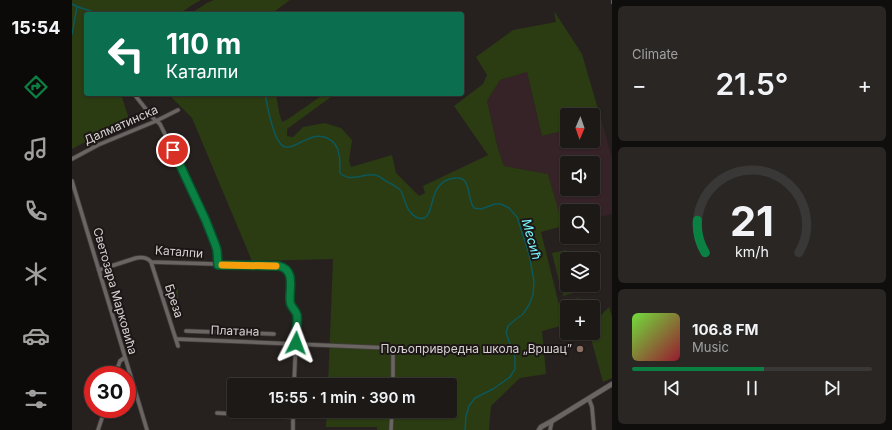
<!DOCTYPE html>
<meta charset="utf-8">
<style>
body{margin:0;font-family:Inter,sans-serif;background:#292624;color:#f1f3f6;height:100vh;display:flex;flex-direction:column;font-size:15px;white-space:nowrap}
*{box-sizing:border-box;margin:0}
p{font-size:13px;color:#a0a0a1}
.icon{flex:none;width:22px;height:22px;fill:none;stroke:currentColor;stroke-width:2;stroke-linecap:round;stroke-linejoin:round}
.map{position:relative;flex:1;overflow:hidden}
.sheet{display:flex;flex-direction:column;gap:6px;padding:6px;background:#0f0e0d;width:280px}
.sheet>*{flex:none}
.guide{position:absolute;left:12px;top:12px;width:380px;height:84px;border-radius:4px;box-shadow:0 1px 3px #0004,0 0 0 1px #3a3836;background:#0b6e4f;color:#fff;overflow:hidden}
.needle{width:26px;rotate:182deg}
.buttons{position:absolute;left:488px;top:108px;display:grid;gap:8px}
.buttons a{display:grid;place-items:center;width:40px;height:40px;border-radius:4px;background:#1c1917;box-shadow:0 1px 3px #0004,0 0 0 1px #3a3836;font-size:20px}
.speed{position:absolute;left:12px;top:366px;display:flex;gap:8px;font-size:20px;font-weight:700;text-align:center}
.speed>*{display:grid;place-content:center;width:52px;height:52px;border-radius:50%;background:#1c1917;box-shadow:0 1px 3px #0004,0 0 0 1px #3a3836;line-height:1}
.speed .limit{border:6px solid #d22;background:#fff;color:#111}
.pin{position:absolute;display:grid;place-items:center;width:34px;height:34px;color:#fff;margin:-17px;border:2px solid #fff;border-radius:50%;box-shadow:0 1px 4px #0007}
.me{position:absolute;width:44px;margin:-22px;rotate:3deg;stroke-linejoin:round;filter:drop-shadow(0 0 3px #0008)}
.turn{display:flex;align-items:center;gap:14px;height:84px;padding:0 16px;font-size:18px}
.turn .icon{width:52px;height:52px;stroke-width:2.5}
.turn b{display:block;font-size:28px;line-height:34px}
.big{font-size:30px;font-weight:600;line-height:1.1}
.sheet .card{flex:1;display:flex;flex-direction:column;justify-content:center;gap:6px;min-width:0;padding:0 14px;border-radius:6px;background:#292624}
.sheet .dial{align-items:center;gap:0}
.dial svg{height:104px;overflow:visible;fill:none;stroke:#3a3836;stroke-width:7;stroke-linecap:round;text-anchor:middle}
.dial text{fill:#f1f3f6;stroke:none}
.song{display:flex;align-items:center;gap:12px}
.cover{width:48px;height:48px;border-radius:6px;background:linear-gradient(135deg,hsl(100 70% 55%),hsl(350 70% 35%))}
.played{height:4px;border-radius:2px;background:linear-gradient(90deg,#0b8043 55%,#3a3836 55%)}
.keys{display:flex;justify-content:space-around;direction:ltr}
.heat{display:flex;justify-content:space-between;align-items:center;font-size:22px;direction:ltr}
.trip{position:absolute;left:155px;top:378px;width:230px;height:40px;border-radius:4px;background:#1c1917;box-shadow:0 1px 3px #0004,0 0 0 1px #3a3836;font-weight:600;line-height:40px;text-align:center}
main{display:flex;flex:1;min-height:0}
.menu{display:flex;flex-direction:column;width:72px;justify-content:space-around;align-items:center;background:#0b0a09;color:#a0a0a1}
.menu .icon{width:28px;height:28px}
.menu .current{color:#0b8043}
.menu b{font-size:18px;color:#f1f3f6}
.map>svg:first-child{display:block}
.commercial{fill:#362327;fill-rule:evenodd}
.green{fill:#2b3b12}
.lines{fill:none;stroke-linecap:round;stroke-linejoin:round}
.stream{stroke:#0c585b;stroke-width:1.5}
.minor-casing{stroke:#423e3d;stroke-width:5}
.tertiary-casing{stroke:#423e3d;stroke-width:6}
.minor{stroke:#6a6462;stroke-width:3.5}
.tertiary{stroke:#6a6462;stroke-width:4.5}
.rail{stroke:#767271;stroke-width:1.5;stroke-dasharray:6 3;stroke-linecap:butt}
.route-casing{stroke:#07532c;stroke-width:10}
.route{stroke:#0b8043;stroke-width:7}
.slow{stroke:#f59e0b;stroke-width:7}
.education-dot{fill:#8d6e63;stroke:#1c1716;stroke-width:1.5}
.labels{text-anchor:middle;stroke-width:4;stroke-linejoin:round;paint-order:stroke}
.street-label{font-size:12px;fill:#d5d2d1;stroke:#1c1716}
.poi-label{font-size:12px;fill:#d5d2d1;stroke:#1c1716;text-anchor:end}
.water-label{font-size:13px;font-style:italic;fill:#78faff;stroke:#1c1716}
</style>
<main>
<nav class="menu">
<b>15:54</b>
<svg class="icon current" aria-label="directions" viewBox="0 0 24 24"><path d="M12 3l9 9-9 9-9-9zM9 14v-3h6M13 9l2 2-2 2"/></svg>
<svg class="icon" aria-label="music" viewBox="0 0 24 24"><path d="M9 18V5l10-2v13"/><circle cx="6" cy="18" r="3"/><circle cx="16" cy="16" r="3"/></svg>
<svg class="icon" aria-label="phone" viewBox="0 0 24 24"><path d="M5 4h4l2 5-3 2q2 4 5 5l2-3 5 2v4C11 20 4 13 5 4z"/></svg>
<svg class="icon" aria-label="climate" viewBox="0 0 24 24"><path d="M12 3v18M4 7l16 10M4 17L20 7"/></svg>
<svg class="icon" aria-label="car" viewBox="0 0 24 24"><path d="M5 17H2v-5l4-1 3-4h7l3 4 3 1v5h-3M9 17h6M6 11h13"/><circle cx="7" cy="17" r="2"/><circle cx="17" cy="17" r="2"/></svg>
<svg class="icon" aria-label="filters" viewBox="0 0 24 24"><path d="M4 7h16M4 17h16"/><circle cx="9" cy="7" r="2"/><circle cx="15" cy="17" r="2"/></svg>
</nav>
<div class="map">
<svg width="540" height="430" viewBox="0 0 540 430">
<rect width="100%" height="100%" fill="#26211f"/>
<!-- commercial -->
<path class="commercial" d="M455,72L470,136L495,130V141H521V125L530,123L540,158V214L521,219V211H495V225L491,226L476,174L432,166L426,149L415,101L428,80ZM495,163H521V189H495Z"/>
<!-- green -->
<g class="green">
<polygon points="0,0 129,0 120,5 107,14 14,14 14,94 49,94 57,119 0,149"/>
<polygon points="142,0 218,0 199,14 118,14 135,3"/>
<polygon points="482,11 510,54 530,123 521,125 521,115 495,115 495,130 470,136 455,72 428,80 415,101 426,149 432,166 476,174 491,226 469,232 492,325 470,331 474,374 448,378 419,406 417,430 305,430 305,427 254,427 255,411 378,411 378,385 256,385 261,259 180,261 120,118 97,95 204,94 207,112 210,122 216,119 252,94 263,94 215,129 215,136 221,137 231,127 253,123 269,128 280,140 277,161 279,167 320,155 324,173 347,196 353,193 351,186 416,155 382,106 411,84 415,75 404,57 441,30 484,22"/>
<polygon points="494,250 497,259 495,259 495,279 487,281 480,253"/>
<polygon points="501,287 502,293 491,296 490,290"/>
<polygon points="100,289 106,289 106,299 99,298"/>
<polygon points="507,298 509,307 495,307 495,310 493,311 491,302"/>
<path d="M537,307L540,317V378L531,382L518,335L519,333H521C521,322 530,314 537,307Z"/>
</g>
<g class="lines">
<!-- stream -->
<g class="stream">
<path d="M0,4C8,9 17,9 25,14"/>
<polyline points="0,34 5,7"/>
<path d="M193,94C195,105 202,141 211,146C222,152 238,130 255,138C262,141 266,147 267,155C269,160 267,167 268,173C279,183 290,173 303,175C309,176 311,180 316,182C319,184 322,185 324,187C326,188 328,189 329,191C329,191 331,196 331,196C334,204 336,213 344,217C346,218 350,219 352,218C363,214 356,185 378,179C402,173 393,196 402,208L409,209L423,204H429L437,208L445,217L457,254L462,281L461,295L457,305L451,314L443,320L436,326L434,333L443,357V369L438,377L421,389L403,398L397,406L394,416L393,430"/>
</g>
<defs>
<g id="minor">
<polyline points="62,94 81,118 88,124 113,175 134,221 145,250 146,265"/>
<polyline points="0,159 26,145 84,121 106,110"/>
<polyline points="0,181 75,430"/>
<polyline points="79,262 106,346"/>
<path d="M27,270L64,258C70,257 75,257 79,262L207,266C224,270 216,289 218,302C219,307 224,311 225,316L222,385"/>
<polyline points="114,331 202,334"/>
<polyline points="104,339 318,348 321,355 321,385"/>
<polyline points="43,375 48,361 52,358"/>
<polyline points="517,399 520,407 522,430"/>
<polyline points="145,413 221,417"/>
<polyline points="26,430 33,409"/>
<polyline points="221,430 221,411"/>
<polyline points="319,430 320,411"/>
<polyline points="478,430 480,421"/>
</g>
<polyline id="tertiary" points="467,430 469,427 480,421 540,384"/>
</defs>
<!-- minor casing -->
<use href="#minor" class="minor-casing"/>
<!-- tertiary casing -->
<use href="#tertiary" class="tertiary-casing"/>
<!-- minor -->
<use href="#minor" class="minor"/>
<!-- tertiary -->
<use href="#tertiary" class="tertiary"/>
<!-- rail -->
<polyline class="rail" points="540,0 540,4"/>
</g>
<g class="lines">
<defs>
<path id="route" d="M101,150L134,221L143,244L145,250L146,265L207,266C224,270 217,289 218,301C218,307 224,310 225,315C226,324 224,334 224,343"/>
</defs>
<!-- route casing -->
<use href="#route" class="route-casing"/>
<!-- route -->
<use href="#route" class="route"/>
<!-- slow -->
<polyline class="slow" points="150,265 204,266"/>
</g>
<!-- markers -->
<circle class="education-dot" cx="508" cy="349" r="4"/>
<g class="labels">
<!-- street labels -->
<g class="street-label">
<text transform="translate(49 125) rotate(-24)" y="4">Далматинска</text>
<text transform="translate(107 252) rotate(4)" y="4">Каталпи</text>
<text transform="translate(43 291) rotate(74)" y="4">Светозара Марковића</text>
<text transform="translate(102 301) rotate(72)" y="4">Бреза</text>
<text transform="translate(163 331) rotate(2)" y="4">Платана</text>
</g>
<!-- poi labels -->
<g class="poi-label">
<text x="500" y="353">Пољопривредна школа „Вршац”</text>
</g>
<!-- water labels -->
<g class="water-label">
<text transform="translate(460 239) rotate(74)" y="5">Месић</text>
</g>
</g>
</svg>
<div class="buttons">
<a><svg class="needle" viewBox="-14 -14 28 28"><path d="M0-13l5 13h-10z" fill="#e53935"/><path d="M0 13l5-13h-10z" fill="#a0a0a1"/></svg></a>
<a><svg class="icon" aria-label="sound" viewBox="0 0 24 24"><path d="M4 9h4l5-4v14l-5-4H4zM17 9q2 3 0 6"/></svg></a>
<a><svg class="icon" aria-label="search" viewBox="0 0 24 24"><circle cx="10" cy="10" r="6"/><path d="M15 15l6 6"/></svg></a>
<a><svg class="icon" aria-label="layers" viewBox="0 0 24 24"><path d="M12 4l9 5-9 5-9-5zM3 14l9 5 9-5"/></svg></a>
<a>+</a>
</div>
<div class="speed"><div class="limit">30</div></div>
<div class="pin" style="left:101px;top:150px;background:#d93025"><svg class="icon" aria-label="arrive" viewBox="0 0 24 24"><path d="M6 21V4h12l-3 4 3 4H6"/></svg></div>
<svg class="me" style="left:224px;top:343px" viewBox="-20 -20 40 40"><path d="M0-17L14 15 0 8-14 15z" fill="#0b8043" stroke="#fff" stroke-width="4"/></svg>
<div class="trip">15:55 · 1 min · 390 m</div>
<div class="guide">
<div class="turn"><svg class="icon" aria-label="left" viewBox="0 0 24 24"><path d="M17 20v-9H6M10 6l-5 5 5 5"/></svg><div><b>110 m</b>Каталпи</div></div>
</div>
</div>
<section class="sheet">
<div class="card"><p>Climate</p>
<div class="heat"><a>−</a><b class="big">21.5°</b><a>+</a></div>
</div>
<div class="card dial"><svg viewBox="0 0 100 80">
<path d="M14 69A42 42 0 1 1 86 69"/>
<path d="M14 69A42 42 0 0 1 8 44" stroke="#0b8043"/>
<text x="50" y="56" font-size="32" font-weight="700">21</text>
<text x="50" y="72" font-size="11">km/h</text>
</svg></div>
<div class="card">
<div class="song"><i class="cover"></i><div><b>106.8 FM</b><p>Music</p></div></div>
<div class="played"></div>
<div class="keys"><svg class="icon" aria-label="previous" viewBox="0 0 24 24"><path d="M18 5L8 12l10 7zM5 5v14"/></svg><svg class="icon" aria-label="pause" viewBox="0 0 24 24"><path d="M8 5v14M16 5v14"/></svg><svg class="icon" aria-label="next" viewBox="0 0 24 24"><path d="M6 5l10 7-10 7zM19 5v14"/></svg></div>
</div>
</section>
</main>
